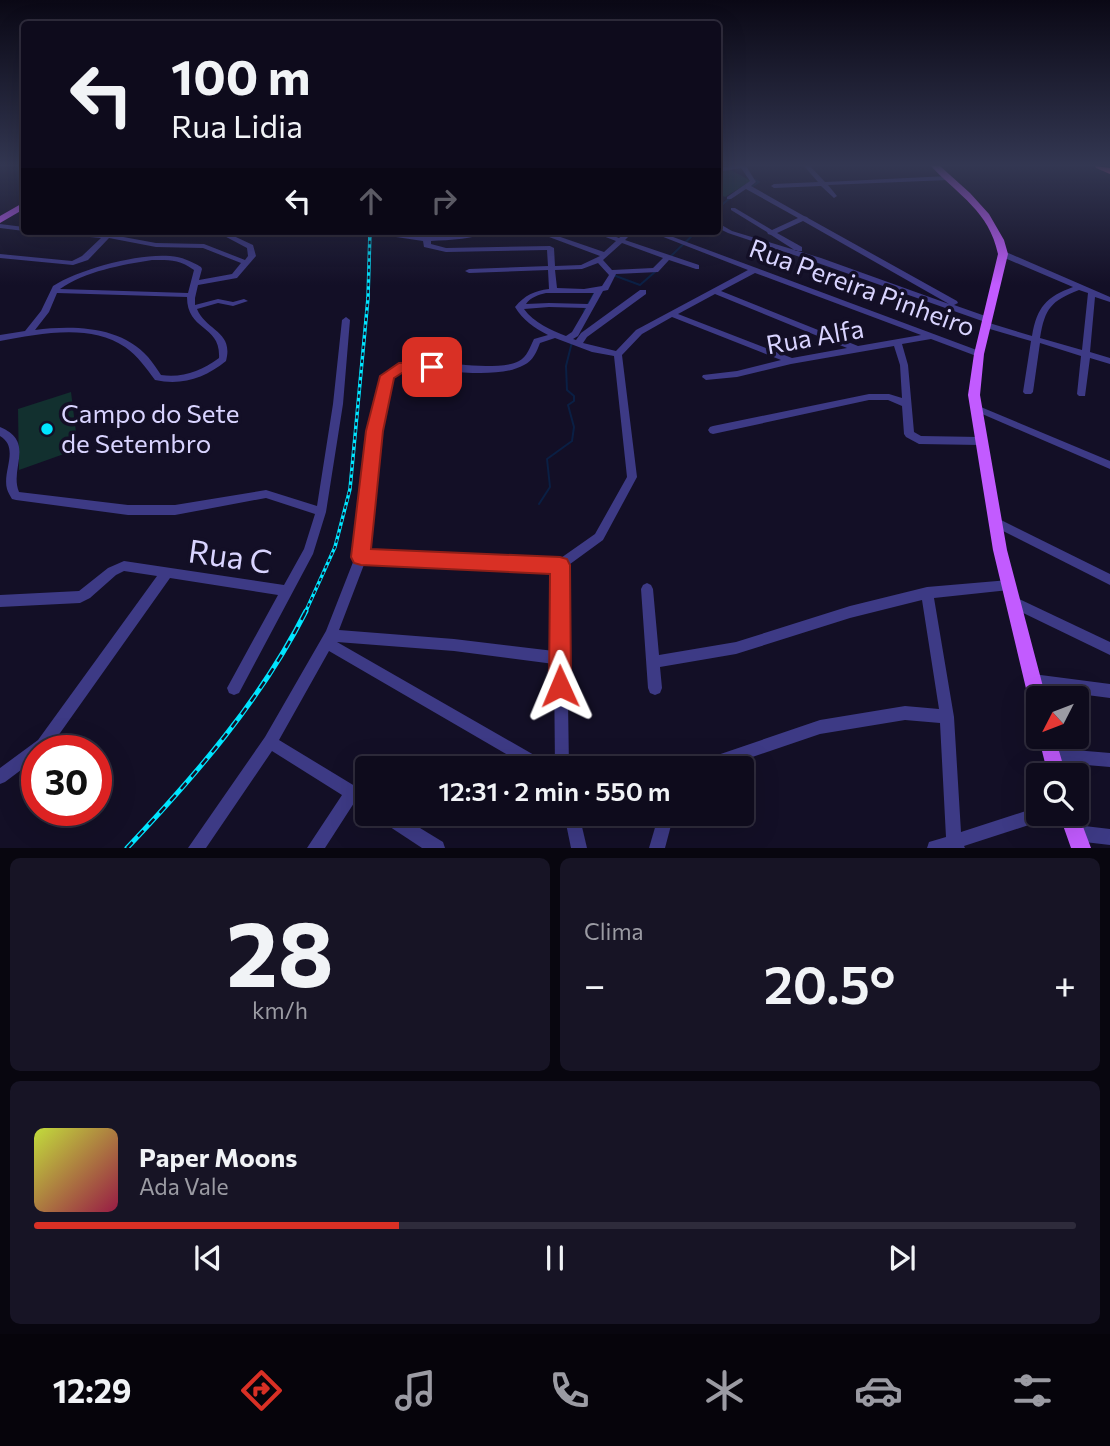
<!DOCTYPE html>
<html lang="pt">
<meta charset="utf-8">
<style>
body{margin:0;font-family:Commissioner,sans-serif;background:#171425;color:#f1f3f6;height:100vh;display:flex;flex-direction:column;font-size:26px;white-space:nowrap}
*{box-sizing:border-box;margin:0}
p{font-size:23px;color:#9b9ba3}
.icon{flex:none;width:38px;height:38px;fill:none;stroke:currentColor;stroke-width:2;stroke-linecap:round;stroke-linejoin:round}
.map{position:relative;height:848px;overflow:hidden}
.side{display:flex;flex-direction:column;gap:10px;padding:10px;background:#08060f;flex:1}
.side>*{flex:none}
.guide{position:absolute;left:21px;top:21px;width:700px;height:214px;border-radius:7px;box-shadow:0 7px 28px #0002,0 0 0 2px #2e2b3b;background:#0e0b1c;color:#f1f3f6;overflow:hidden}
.needle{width:46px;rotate:228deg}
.controls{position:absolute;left:1026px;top:686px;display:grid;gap:14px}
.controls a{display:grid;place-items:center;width:63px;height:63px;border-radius:7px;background:#0e0b1c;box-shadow:0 7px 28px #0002,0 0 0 2px #2e2b3b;font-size:35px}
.speed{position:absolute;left:21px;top:735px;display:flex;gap:14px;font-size:35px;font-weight:700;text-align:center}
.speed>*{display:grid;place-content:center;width:91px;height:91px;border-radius:50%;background:#0e0b1c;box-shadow:0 7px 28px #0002,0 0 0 2px #2e2b3b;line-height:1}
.speed .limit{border:10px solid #d22;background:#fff;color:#111}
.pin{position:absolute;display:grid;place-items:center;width:60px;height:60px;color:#fff;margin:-30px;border-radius:14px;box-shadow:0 4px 10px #0006}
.me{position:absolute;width:77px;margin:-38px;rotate:359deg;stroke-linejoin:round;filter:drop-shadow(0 0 5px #0008)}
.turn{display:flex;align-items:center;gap:24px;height:147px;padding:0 35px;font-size:32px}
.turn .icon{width:91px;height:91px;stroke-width:2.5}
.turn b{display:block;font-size:49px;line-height:60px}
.lanes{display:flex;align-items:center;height:66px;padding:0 35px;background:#0003;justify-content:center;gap:35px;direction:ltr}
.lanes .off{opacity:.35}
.big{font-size:52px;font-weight:600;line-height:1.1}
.side .card{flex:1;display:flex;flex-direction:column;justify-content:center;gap:10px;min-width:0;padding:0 24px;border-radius:10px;background:#171425}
.side .dial{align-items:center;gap:0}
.dial b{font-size:91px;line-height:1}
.song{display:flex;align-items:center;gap:21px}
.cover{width:84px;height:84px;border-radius:10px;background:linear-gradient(135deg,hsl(70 70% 55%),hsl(340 70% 35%))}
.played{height:7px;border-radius:4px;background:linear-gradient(90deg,#d93025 35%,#2e2b3b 35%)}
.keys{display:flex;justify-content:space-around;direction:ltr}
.heat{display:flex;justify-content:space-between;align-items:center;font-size:38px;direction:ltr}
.side .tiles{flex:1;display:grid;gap:10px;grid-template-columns:1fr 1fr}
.card:last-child{grid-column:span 2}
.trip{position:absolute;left:355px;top:756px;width:399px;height:70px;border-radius:7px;background:#0e0b1c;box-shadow:0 7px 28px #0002,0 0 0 2px #2e2b3b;font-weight:600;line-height:70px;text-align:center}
.tab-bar{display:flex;height:112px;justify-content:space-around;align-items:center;background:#06040b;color:#9b9ba3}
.tab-bar .icon{width:49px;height:49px}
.tab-bar .active{color:#d93025}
.tab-bar b{font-size:32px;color:#f1f3f6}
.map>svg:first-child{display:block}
.green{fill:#12302f}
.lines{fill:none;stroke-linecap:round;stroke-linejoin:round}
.stream{stroke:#0a1f44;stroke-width:2}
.minor{fill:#3d3a85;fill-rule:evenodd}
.major{fill:#c25bff;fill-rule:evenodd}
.highway{fill:#ff4fa3;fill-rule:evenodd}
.rail-far1-casing{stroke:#00e5ff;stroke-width:3.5}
.rail-casing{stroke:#00e5ff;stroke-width:5}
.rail-far1{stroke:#130f26;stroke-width:2;stroke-dasharray:3.5;stroke-linecap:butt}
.rail{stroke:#130f26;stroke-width:2.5;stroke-dasharray:8;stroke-linecap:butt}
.route{fill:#d93025;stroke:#8d1f18;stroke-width:2}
.poi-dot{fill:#00e5ff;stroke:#130f26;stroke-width:2.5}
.labels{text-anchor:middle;stroke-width:7;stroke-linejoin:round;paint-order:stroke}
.street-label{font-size:26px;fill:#d9d4ff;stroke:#130f26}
.poi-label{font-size:26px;fill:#d9d4ff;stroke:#130f26;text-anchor:start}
.near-street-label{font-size:32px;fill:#d9d4ff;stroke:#130f26}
</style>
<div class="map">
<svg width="1110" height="848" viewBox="0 0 1110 848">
<rect width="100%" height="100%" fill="#130f26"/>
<!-- green -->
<g class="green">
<polygon points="729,169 751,181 725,197 718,193 718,174"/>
<polygon points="71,392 78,449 19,470 18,409"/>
</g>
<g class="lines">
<!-- stream -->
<g class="stream">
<polyline points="751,187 759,182 755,180"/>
<polyline points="718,208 730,198"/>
<polyline points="670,257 697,231"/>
<polyline points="613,275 640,285 656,271"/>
<polyline points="584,311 595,292"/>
<polyline points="539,504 550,487 547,459 572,441 574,427 568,405 574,401 574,396 567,390 566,366 572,342"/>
</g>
<!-- minor -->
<g class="minor">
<polygon points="730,166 746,166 756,182 751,186 804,216 807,217 808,218 957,301 958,303 954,305 991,318 992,320 988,323 985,322 815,262 728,233 718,228 718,223 732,231 821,258 949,304 803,221 777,233 802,247 802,251 796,251 771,235 768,234 767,232 731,210 731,208 735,208 772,230 798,218 746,189 731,199 727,199 727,197 750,181 741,168 718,172 718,168"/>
<polygon points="804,166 810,166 825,182 948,176 951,178 948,180 828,185 837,196 834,198 821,186 774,188 771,186 774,184 818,182"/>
<polygon points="0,224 24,227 24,231 0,228"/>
<path d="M43,231H71L107,234L156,243L204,244L245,260L248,256L247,248L215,231H223L253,245L256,256L237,278L198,285L195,298V305L218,299L233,302L244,299L248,301L233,306L218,303L197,309C206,331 234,331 226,361C205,378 182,386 155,380C146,368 138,356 125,347C90,323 39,334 0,341V335L25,331L41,311L53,286C79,269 139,253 170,256C182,257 191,261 201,267L202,269L199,280L232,274L241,263L203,248L156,247L109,238L88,260L73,265L0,258V254L72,261L82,256L101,238L46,233ZM152,260C169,260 179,259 194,270L188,293L60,289C86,271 121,265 152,260ZM57,293L187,297C187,332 221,324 219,358C201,371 183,378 161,375C157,369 153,363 148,357C121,326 73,325 35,330L49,312Z"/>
<path d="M386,231C399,231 411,237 424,237C446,237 469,231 491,231C475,239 450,240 431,241V244L446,248L550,246L554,248L555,266L581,265L600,256L533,231H543L604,252L616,241L590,231H600L619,238L627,231H634L625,240L699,265V269H696L669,260L658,272L616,274L608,290L603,291L578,336L573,339L576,340L581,333L640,290H646V294L587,337L583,343L616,351L636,330L748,270L648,231H657L982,352L983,354L979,357L931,339L902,344L908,365L914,432L921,436L980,437L983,438L985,441L983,444L980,445L919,444L906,437L904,434L902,406L888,400H869L713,434L710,433L708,430L710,427L713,426L869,394H889L902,398L900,365L894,346L791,364L737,377L706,380L702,377L703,375L737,371L781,360L672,317L642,334L622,355L637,477L603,540L566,567L569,768H555L554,664L454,651L337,642L548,763L550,768H530L329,651L279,740L368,794V810L354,803L325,848H307L342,795L272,751L206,848H188L265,737L326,631L355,557L370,431L385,374C413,355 454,366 486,366C497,366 509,366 519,361C527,357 530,347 534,339L548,335C534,328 523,320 515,307C525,295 534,291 549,289L548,270L469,273L465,271L469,269L548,266L547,250L446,252L424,247L423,241L396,237ZM622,243L663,258L653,268L612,270L603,260ZM598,263L609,275L602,286L584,289L557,288L555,270L582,269ZM755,273L921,335L858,346L721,291ZM546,293H594L588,304L549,303L526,304C531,297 538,295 546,293ZM715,294L847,348L792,358L678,314ZM549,307L586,308L572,332L566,336C551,330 534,323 524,309ZM555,338L592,352L614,356L627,477L595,534L558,560L367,552L380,431L392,378L400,372L412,370C443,369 498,380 524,365C533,361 537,351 540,343ZM365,562L554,570V651L454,639L339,630Z"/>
<path d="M1000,252H1006L1110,297V302L1095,297L1090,352L1110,358V364L1090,358L1085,396H1079L1077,394L1081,356L1040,343L1033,392L1031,394H1025L1023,392L1031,341L983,327L982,325L986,322L1032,336C1037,307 1046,297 1073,287L1000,256ZM1079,290L1088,293L1082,350L1040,338C1045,308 1051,301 1079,290Z"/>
<path d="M346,317L350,320L343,404L326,512L313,554L239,693L234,695L229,693L227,688L278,595L170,578L48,750L37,751V758L5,782L0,784V768L38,740L157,576L124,571L116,575L90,598L80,603L0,607V595L79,591L108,568L124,561L284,585L304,549L315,514L266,498L175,515H128L16,500L12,499C10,496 8,492 7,489C2,471 20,448 0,436V427C36,442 9,468 19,492L128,505H175L266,490L317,506L333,404L342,320Z"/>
<polygon points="976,405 1110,461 1110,469 973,410 971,408"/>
<polygon points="995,517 1110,574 1110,585 991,525 989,522 991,519"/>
<polygon points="1009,580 1013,581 1015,585 1013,589 1009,590 934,598 954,717 961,832 1038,807 1038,814 1046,814 1043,819 1038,822 964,846 965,848 927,848 929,842 946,837 940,723 905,720 820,734 720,768 693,768 695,763 700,761 820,720 905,706 939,709 922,600 850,618 736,654 660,667 662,688 660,693 655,695 650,693 648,688 641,589 643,585 647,583 651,585 653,589 659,655 736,642 850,606 927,587"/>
<polygon points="1013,596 1110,642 1110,655 1009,606 1007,602 1009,598"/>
<polygon points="1033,674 1110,684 1110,698 1033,688 1028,686 1026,681 1028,676"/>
<polygon points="1051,748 1110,753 1110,767 1051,762 1046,760 1044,755 1046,750"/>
<polygon points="376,814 397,814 443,842 445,848 422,848 378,819"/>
<polygon points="564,814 579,814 587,848 571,848"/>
<polygon points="659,814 674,814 665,848 649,848"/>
<polygon points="1076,825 1110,829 1110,845 1076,841 1071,838 1068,833 1071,828"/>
</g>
<!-- major -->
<g class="major">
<path d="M931,166H940L970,193L989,214L1004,240L1008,254L984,354L980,395L1007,550L1046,698H1038V710L1032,707L1029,701L993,550L968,395L974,354L998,254C989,211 959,196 931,166Z"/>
<polygon points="21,204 24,204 24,209 0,223 0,216"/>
<polygon points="1038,735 1055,737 1066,775 1048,775"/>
<polygon points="1076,808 1091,848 1071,848 1059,814 1076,814"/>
</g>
<!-- highway -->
<polygon class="highway" points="1095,166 1110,168 1110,174 1096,168"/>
<defs>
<polyline id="rail-far1" points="305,613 335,547 350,489 368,298 370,231"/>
<path id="rail" d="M127,848C195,776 261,700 306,611"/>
</defs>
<!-- rail-far1 casing -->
<use href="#rail-far1" class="rail-far1-casing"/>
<!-- rail casing -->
<use href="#rail" class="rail-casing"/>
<!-- rail-far1 -->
<use href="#rail-far1" class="rail-far1"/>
<!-- rail -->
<use href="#rail" class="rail"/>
</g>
<!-- sky -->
<linearGradient id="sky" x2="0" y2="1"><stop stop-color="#0a0815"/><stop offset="0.58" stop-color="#333752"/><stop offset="1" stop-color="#333752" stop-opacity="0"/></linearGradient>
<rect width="1110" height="285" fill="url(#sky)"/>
<!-- route -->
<polygon class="route" points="432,362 439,367 437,370 402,373 394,378 383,431 371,549 560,557 567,559 570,565 571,686 567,694 560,697 552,694 549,686 550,574 361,565 354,563 351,557 366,431 380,376 399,363"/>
<!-- markers -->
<circle class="poi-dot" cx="47" cy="429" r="7"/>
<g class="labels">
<!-- street labels -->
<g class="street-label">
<text transform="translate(862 288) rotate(20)" y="9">Rua Pereira Pinheiro</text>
<text transform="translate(815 337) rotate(-10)" y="9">Rua Alfa</text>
</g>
<!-- poi labels -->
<g class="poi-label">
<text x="61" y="423">Campo do Sete<tspan x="61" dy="30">de Setembro</tspan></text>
</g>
<!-- near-street labels -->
<g class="near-street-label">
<text transform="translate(230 557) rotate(8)" y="11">Rua C</text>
</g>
</g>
</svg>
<div class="controls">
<a><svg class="needle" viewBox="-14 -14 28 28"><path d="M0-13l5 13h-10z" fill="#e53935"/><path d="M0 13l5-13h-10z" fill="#9b9ba3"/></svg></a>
<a><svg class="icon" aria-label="search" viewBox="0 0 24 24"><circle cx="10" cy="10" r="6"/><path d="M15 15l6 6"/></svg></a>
</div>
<div class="speed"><div class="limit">30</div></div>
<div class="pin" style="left:432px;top:367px;background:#d93025"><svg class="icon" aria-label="arrive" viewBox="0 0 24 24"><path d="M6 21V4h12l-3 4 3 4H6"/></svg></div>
<svg class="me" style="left:560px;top:686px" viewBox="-20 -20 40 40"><path d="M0-17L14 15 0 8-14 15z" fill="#d93025" stroke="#fff" stroke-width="4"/></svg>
<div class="trip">12:31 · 2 min · 550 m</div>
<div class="guide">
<div class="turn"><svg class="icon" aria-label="left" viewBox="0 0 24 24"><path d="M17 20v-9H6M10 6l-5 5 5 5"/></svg><div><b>100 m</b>Rua Lidia</div></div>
<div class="lanes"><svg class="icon" aria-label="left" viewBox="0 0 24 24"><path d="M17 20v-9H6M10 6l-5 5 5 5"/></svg><svg class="icon off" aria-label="ahead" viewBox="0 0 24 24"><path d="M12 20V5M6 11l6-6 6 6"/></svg><svg class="icon off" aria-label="right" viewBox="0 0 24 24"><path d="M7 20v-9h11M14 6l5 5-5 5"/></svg></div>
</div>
</div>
<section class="side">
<div class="tiles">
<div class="card dial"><b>28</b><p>km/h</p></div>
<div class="card"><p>Clima</p>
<div class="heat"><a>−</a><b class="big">20.5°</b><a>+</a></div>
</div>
<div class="card">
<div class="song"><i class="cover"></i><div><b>Paper Moons</b><p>Ada Vale</p></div></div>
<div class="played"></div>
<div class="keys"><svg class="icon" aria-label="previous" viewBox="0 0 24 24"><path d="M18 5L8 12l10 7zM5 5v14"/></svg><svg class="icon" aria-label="pause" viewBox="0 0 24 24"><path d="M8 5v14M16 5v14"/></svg><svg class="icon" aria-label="next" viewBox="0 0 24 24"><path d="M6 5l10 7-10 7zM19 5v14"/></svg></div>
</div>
</div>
</section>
<nav class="tab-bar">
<b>12:29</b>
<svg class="icon active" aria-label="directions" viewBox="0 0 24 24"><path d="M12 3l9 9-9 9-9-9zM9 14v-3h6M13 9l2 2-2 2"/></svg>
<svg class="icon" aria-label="music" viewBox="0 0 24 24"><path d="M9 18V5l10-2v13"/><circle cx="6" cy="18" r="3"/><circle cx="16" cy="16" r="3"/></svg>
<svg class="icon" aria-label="phone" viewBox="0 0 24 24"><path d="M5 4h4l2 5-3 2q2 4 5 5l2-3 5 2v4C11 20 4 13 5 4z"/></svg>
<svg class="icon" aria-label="climate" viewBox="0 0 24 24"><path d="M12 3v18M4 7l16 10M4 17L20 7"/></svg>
<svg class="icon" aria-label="car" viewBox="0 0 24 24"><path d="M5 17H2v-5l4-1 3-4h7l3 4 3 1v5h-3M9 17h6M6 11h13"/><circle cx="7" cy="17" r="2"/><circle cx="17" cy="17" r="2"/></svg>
<svg class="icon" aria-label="filters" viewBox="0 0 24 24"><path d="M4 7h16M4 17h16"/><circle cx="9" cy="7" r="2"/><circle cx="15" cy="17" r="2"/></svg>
</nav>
